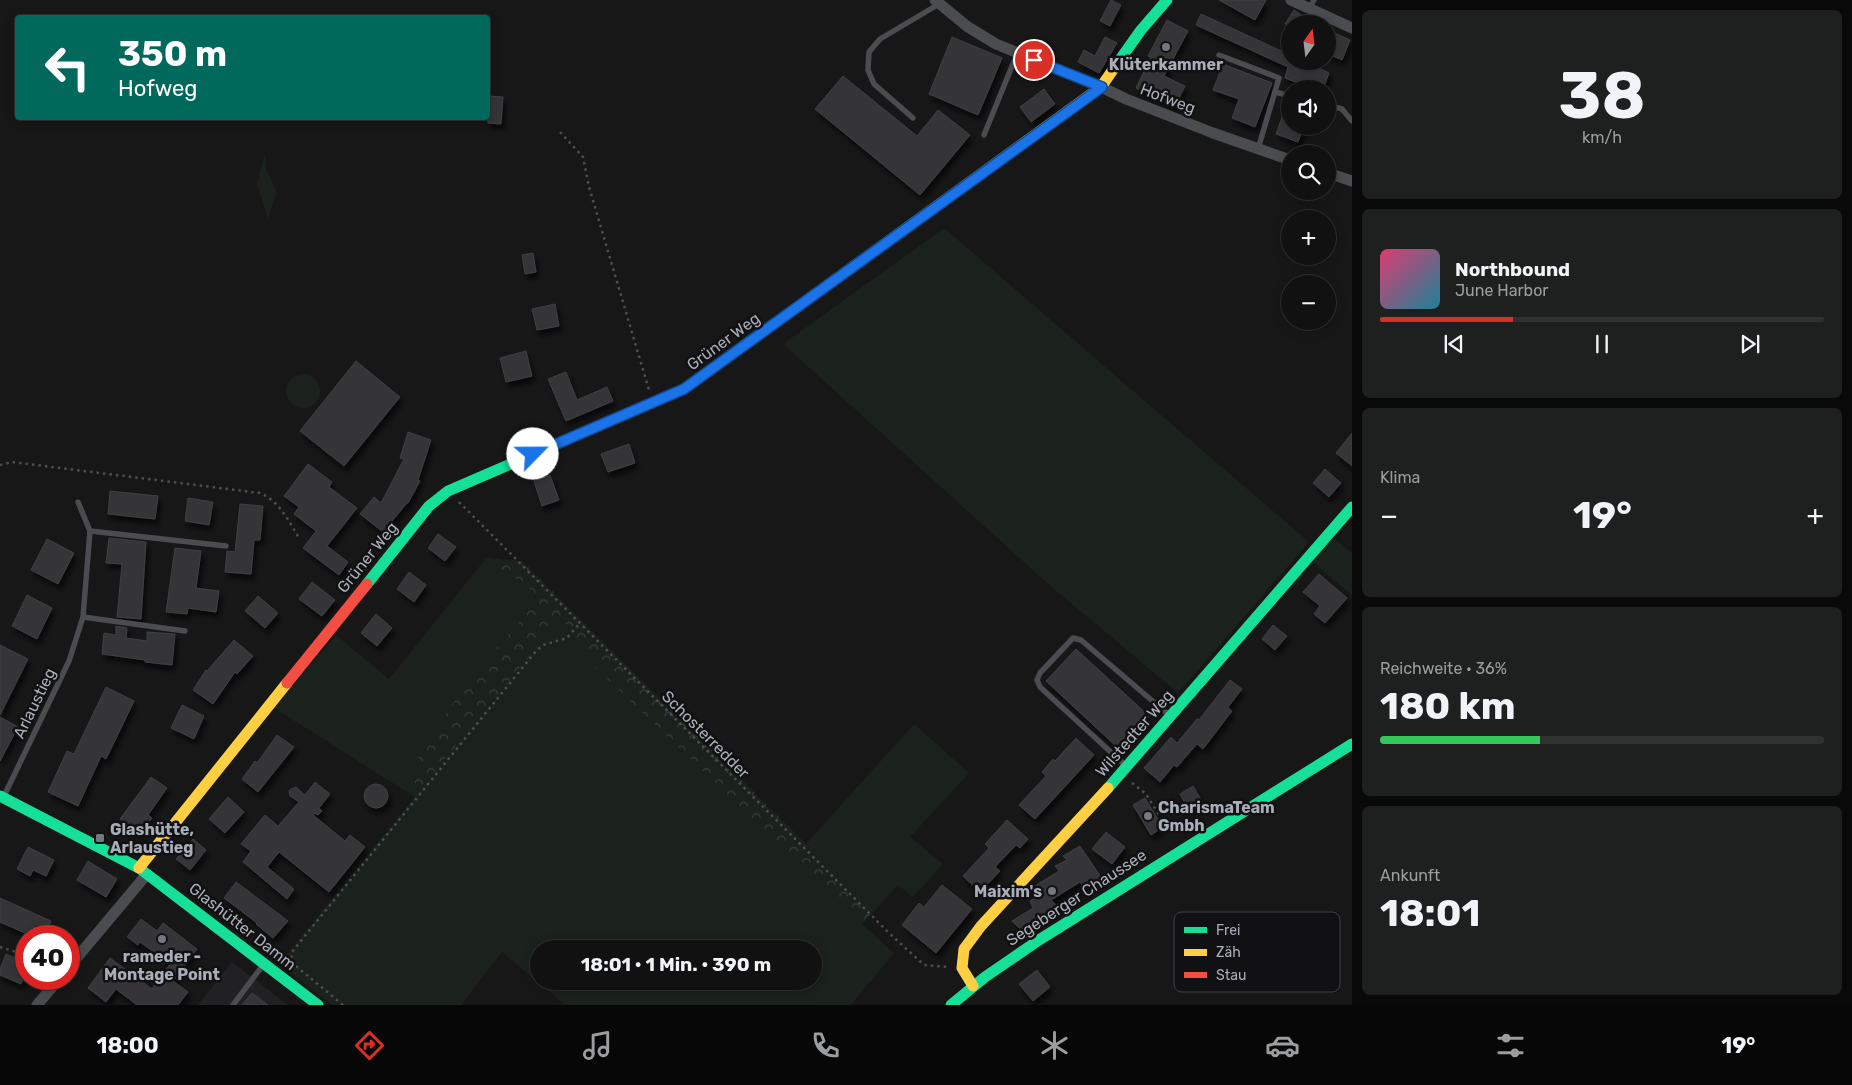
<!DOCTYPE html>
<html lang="de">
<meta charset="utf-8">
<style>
body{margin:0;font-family:Rubik,sans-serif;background:#1e1f1f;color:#f1f3f6;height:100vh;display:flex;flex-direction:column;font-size:19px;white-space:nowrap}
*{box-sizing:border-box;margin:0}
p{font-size:16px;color:#9c9d9f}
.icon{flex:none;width:28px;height:28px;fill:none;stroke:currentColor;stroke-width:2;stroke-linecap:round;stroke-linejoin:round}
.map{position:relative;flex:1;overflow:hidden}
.panel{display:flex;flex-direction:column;gap:10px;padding:10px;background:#090909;width:500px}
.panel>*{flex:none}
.hud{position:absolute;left:15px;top:15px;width:475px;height:105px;border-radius:5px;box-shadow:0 2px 12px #0003,0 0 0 1px #303131;background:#00695c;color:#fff;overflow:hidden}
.needle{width:32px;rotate:14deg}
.tools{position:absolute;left:1281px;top:15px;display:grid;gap:10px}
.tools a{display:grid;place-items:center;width:55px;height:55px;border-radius:50%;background:#111;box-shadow:0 2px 12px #0003,0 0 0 1px #303131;font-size:25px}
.speed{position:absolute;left:15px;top:925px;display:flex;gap:10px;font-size:25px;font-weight:700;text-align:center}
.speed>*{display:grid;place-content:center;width:65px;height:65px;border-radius:50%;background:#111;box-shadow:0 2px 12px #0003,0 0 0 1px #303131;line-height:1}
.speed .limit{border:8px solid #d22;background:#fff;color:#111}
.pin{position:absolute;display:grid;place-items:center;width:42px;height:42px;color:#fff;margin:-21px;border:2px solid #fff;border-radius:50%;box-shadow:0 1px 5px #0007}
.me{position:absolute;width:55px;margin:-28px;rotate:67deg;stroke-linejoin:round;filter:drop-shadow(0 0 4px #0008)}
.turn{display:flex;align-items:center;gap:18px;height:105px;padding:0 20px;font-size:22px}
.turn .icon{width:65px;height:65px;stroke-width:2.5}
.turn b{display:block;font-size:35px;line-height:42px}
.big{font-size:38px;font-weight:700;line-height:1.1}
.panel .card{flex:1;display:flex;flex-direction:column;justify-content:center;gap:8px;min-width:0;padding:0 18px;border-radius:8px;background:#1e1f1f}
.panel .dial{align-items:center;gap:0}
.dial b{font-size:65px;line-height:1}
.song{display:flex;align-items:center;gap:15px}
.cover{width:60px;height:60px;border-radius:8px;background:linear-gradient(135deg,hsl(340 70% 55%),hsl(190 70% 35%))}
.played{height:5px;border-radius:2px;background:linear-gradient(90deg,#d93025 30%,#303131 30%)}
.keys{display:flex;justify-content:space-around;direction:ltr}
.heat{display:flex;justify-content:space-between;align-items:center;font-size:28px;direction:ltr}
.charge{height:8px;border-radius:4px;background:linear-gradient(90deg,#34c759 36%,#303131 0)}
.trip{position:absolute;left:530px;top:940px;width:292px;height:50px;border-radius:25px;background:#111;box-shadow:0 2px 12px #0003,0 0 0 1px #303131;font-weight:700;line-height:50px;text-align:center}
.tab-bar{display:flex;height:80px;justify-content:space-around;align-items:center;background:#070707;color:#9c9d9f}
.tab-bar .icon{width:35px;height:35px}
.tab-bar .active{color:#d93025}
.tab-bar b{font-size:22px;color:#f1f3f6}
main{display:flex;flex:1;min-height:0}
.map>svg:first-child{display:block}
.built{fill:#212124}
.green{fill:#1b211c;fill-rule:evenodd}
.forest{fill:url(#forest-crowns)}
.building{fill:#343537;stroke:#3f4043;filter:url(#shadow)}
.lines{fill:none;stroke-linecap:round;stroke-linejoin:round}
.path{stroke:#4d4e52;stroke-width:2.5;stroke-dasharray:2.5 4;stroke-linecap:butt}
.lane{stroke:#4b4c50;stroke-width:5.5}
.street{stroke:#4b4c50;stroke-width:11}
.fast{stroke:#16e098;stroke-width:11}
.slow{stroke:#ffcf43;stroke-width:11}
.jam{stroke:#f24e42;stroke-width:11}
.route-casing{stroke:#114b97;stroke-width:12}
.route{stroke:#1a73e8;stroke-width:9}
.poi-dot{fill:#757880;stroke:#111113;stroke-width:2}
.labels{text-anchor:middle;stroke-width:5;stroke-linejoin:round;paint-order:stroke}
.poi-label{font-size:16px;font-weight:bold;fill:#a8adb8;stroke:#111113}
.street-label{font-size:16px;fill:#a8adb8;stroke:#111113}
.key{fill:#111113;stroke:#3e4045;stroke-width:1}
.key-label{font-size:14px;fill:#a8adb8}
</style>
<main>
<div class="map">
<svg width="1352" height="1005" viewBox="0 0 1352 1005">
<defs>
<pattern id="forest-crowns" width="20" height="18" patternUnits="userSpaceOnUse" patternTransform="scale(1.25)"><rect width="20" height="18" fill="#1b211c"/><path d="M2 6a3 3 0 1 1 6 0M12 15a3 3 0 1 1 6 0" fill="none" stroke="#393f3b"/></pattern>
<filter id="shadow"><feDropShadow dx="3" dy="5.5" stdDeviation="2.5" flood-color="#0009"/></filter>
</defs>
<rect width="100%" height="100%" fill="#171717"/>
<!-- built -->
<polygon class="built" points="232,962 288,1005 198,1005"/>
<!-- green -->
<g class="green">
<polygon points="265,153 266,169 275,188 276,194 268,219 257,184"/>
<polygon points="944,228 1309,542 1178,693 1047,583 783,344"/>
<circle cx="303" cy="391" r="17"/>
<polygon points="1333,537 1352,553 1352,595 1312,561"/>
<path d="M486,558L534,592L537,601L466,683L419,788L543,639L546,627L557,619L562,620L571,631L572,644L862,924L894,953L851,1005H565L502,952L461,1005H332L279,964L415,797L274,708L336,635L389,679ZM539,949H814V981H539Z"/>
<polygon points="914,724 969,773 910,837 943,864 913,897 898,885 876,909 806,844"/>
</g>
<!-- forest -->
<polygon class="forest" points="486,558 522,561 806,844 876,909 862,924 571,644 571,631 562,620 557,619 546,627 544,639 420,789 411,778 411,769 466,683 537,601 534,592"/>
<!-- building -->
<g class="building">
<polygon points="1111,0 1121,5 1110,26 1100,21"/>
<polygon points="1219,0 1266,0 1255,20"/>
<polygon points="1294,10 1315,24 1285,24"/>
<polygon points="1201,14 1290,55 1290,63 1291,61 1304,61 1329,73 1323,89 1314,89 1285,78 1288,67 1196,25"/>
<polygon points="1167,20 1188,31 1164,76 1185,86 1175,106 1136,88 1151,57 1148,56"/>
<polygon points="1328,30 1350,40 1342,60 1328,54"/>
<polygon points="952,37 1002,58 978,115 929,94"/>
<polygon points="1105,37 1117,43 1099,73 1078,62 1084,50 1095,56"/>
<polygon points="1223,64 1272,83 1255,127 1232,118 1239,99 1213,90"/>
<polygon points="843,76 917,136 938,110 970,135 920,195 815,109"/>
<polygon points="1044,89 1055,104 1031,122 1020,107"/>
<polygon points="488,96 503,97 501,124 488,123"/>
<polygon points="1288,100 1290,101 1290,126 1304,126 1298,142 1276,134"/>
<polygon points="533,253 536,272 525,274 522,255"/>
<polygon points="555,304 559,326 537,330 532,309"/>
<polygon points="526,351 532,376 506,382 500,358"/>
<polygon points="356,361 400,397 344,466 300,431"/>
<polygon points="566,372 577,400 607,387 613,401 566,421 548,379"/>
<polygon points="408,432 431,440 418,480 420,481 408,503 407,503 383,532 360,514 374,497 381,503 404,459 400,458"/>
<polygon points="1352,433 1352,466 1336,453"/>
<polygon points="629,444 635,463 608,472 601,454"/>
<polygon points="308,464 332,482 329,487 357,508 327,546 348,562 339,575 303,548 316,531 294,514 299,507 284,496"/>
<polygon points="1325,469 1341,483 1329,497 1313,483"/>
<polygon points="550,475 559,500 542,506 534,481"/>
<polygon points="110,491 158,496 155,519 108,514"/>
<polygon points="188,498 213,502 209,525 185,521"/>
<polygon points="240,504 263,506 260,540 254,540 251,574 225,572 227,551 235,552"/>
<polygon points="438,534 456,547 445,561 428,548"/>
<polygon points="109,538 146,542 141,619 117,617 122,564 106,563"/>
<polygon points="47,539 74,553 58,584 31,570"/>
<polygon points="175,548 201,551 196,588 219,591 216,612 188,608 187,614 166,612"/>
<polygon points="409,572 426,585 414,602 397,589"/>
<polygon points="1319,574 1347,598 1325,623 1314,614 1320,606 1303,592"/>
<polygon points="312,582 335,600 322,616 299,599"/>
<polygon points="27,595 52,608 37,639 12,626"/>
<polygon points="258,596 278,613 265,628 245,611"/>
<polygon points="376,614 392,628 377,646 361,633"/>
<polygon points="1273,625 1287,636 1275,650 1262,639"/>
<polygon points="116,626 127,628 126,638 147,641 147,632 175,634 172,665 145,662 145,660 102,654 104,633 116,635"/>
<polygon points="234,640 253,656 237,674 235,672 213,704 193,690 206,670 207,671"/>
<polygon points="0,645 28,659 0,715"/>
<polygon points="1076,649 1149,716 1119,749 1046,681"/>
<polygon points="1230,680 1242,689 1228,707 1232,711 1203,749 1197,744 1177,767 1174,765 1160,782 1144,768 1171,737 1177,743 1197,719 1199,720"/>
<polygon points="106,687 134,701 106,759 101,756 78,806 48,792 67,751 74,754"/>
<polygon points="182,705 204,716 194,739 171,728"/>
<polygon points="0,717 18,727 0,761"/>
<polygon points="277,735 294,747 258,792 242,779 255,761 257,763"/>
<polygon points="1076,738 1094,755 1035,819 1019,805 1046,776 1042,772 1053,759 1055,761"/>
<polygon points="151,777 167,788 148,815 152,818 141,834 120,819"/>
<polygon points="315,782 330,794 319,808 322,811 318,815 314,813 313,815 345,841 350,835 365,847 329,892 279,852 267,867 294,889 287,899 243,862 251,851 241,844 265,815 278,826 299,802 290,796 289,791 291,789 296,787 305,795"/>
<circle cx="376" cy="796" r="12"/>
<polygon points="1193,786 1203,803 1189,810 1180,794"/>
<polygon points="228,797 244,812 225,833 209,819"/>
<polygon points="1145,798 1163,827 1151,835 1133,805"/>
<polygon points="1007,820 1028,839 1020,848 1016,845 995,867 1000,871 980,892 963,876 989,848 985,844"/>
<polygon points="1106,832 1125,847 1112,864 1092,849"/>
<polygon points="193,839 206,850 190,870 176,859"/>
<polygon points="1080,846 1101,877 1085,888 1080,882 1051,900 1056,905 1020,929 1012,921 1033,908 1030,901 1040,895 1035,886 1059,871 1055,866 1067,860 1063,856"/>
<polygon points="28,847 54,860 46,876 33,870 30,876 17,869"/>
<polygon points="88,861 117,879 106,897 77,880"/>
<polygon points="236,882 288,921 273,938 256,924 257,923 224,898"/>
<polygon points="942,885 972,909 936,953 902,925 919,903 924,907"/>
<polygon points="0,898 51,921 44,936 32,936 0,922"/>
<polygon points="141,919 157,931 163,923 197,949 173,981 188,992 178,1005 137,1005 116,989 106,1002 88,988 110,958 152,989 170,964 140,942 138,945 127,937"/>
<polygon points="6,954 26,963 26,973 21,984 0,975 0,969"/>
<polygon points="1037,970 1050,987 1033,1001 1019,984"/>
<polygon points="252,993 268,1005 242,1005"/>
</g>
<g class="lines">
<!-- path -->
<g class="path">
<polyline points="560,132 583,157 589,187 649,390"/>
<path d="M0,465L12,462L260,493C280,502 288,520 299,538"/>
<polyline points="459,502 889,933 924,965 948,967"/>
<polyline points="1132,783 1146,794 1169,831"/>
<polyline points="0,947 26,955"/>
<polyline points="343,1005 291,962 292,952 536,651 543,645 567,638 580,623"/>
</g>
<!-- lane -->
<g class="lane">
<polyline points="1309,9 1314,0"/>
<polyline points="1219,55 1279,78 1258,149"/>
<polyline points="1275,92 1290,96"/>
<polyline points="1328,105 1342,109 1352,121"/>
<polyline points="913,118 874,84 868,70 869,52 880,39 939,4"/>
<polyline points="984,135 1017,54"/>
<polyline points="90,531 226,546"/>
<polyline points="83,617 185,631"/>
<polyline points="1126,766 1040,687 1037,680 1040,673 1073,638 1081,640 1169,715"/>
<polyline points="4,796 69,661 83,617 90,531 78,502"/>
<polyline points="233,1005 263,965"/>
</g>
<!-- street -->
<g class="street">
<polyline points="935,0 968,27 996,44 1101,87 1126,99 1213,133 1290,160"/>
<polyline points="1291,0 1352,28"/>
<polyline points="1328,173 1352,181"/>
<polyline points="69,967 147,874"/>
<polyline points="37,1005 59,979"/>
</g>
<!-- fast -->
<g class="fast">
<polyline points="1119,61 1141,30 1167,0"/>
<polyline points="367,584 429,506 448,491 684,389 854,266"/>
<polyline points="1108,788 1352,507"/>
<polyline points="0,796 139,868 318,1005"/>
<polyline points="951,1005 985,977 1039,940 1352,744"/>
</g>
<!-- slow -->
<g class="slow">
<polyline points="854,266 1101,87 1119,61"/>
<polyline points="139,868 287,683"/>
<polyline points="973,986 962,968 964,949 981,926 1108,788"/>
</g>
<!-- jam -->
<polyline class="jam" points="287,683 367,584"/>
</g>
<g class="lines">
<defs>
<polyline id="route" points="533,454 684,389 1102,87 1034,60"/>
</defs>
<!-- route casing -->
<use href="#route" class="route-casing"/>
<!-- route -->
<use href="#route" class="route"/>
</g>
<!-- markers -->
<g class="poi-dot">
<circle cx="1166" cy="47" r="5"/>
<circle cx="1148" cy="816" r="5"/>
<rect x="95" y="833" width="10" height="10" rx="2.5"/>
<circle cx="1052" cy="891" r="5"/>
<circle cx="162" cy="939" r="5"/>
</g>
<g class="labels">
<!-- poi labels -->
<g class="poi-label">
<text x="1166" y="70">Klüterkammer</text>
<text x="1158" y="813" text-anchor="start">CharismaTeam<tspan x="1158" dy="18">Gmbh</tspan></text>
<text x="110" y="835" text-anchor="start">Glashütte,<tspan x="110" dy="18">Arlaustieg</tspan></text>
<text x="1042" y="897" text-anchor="end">Maixim's</text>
<text x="162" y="962">rameder -<tspan x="162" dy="18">Montage Point</tspan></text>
</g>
<!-- street labels -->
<g class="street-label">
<text transform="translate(1168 98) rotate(21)" y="6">Hofweg</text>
<text transform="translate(723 341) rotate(-36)" y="6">Grüner Weg</text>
<text transform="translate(367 557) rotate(-51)" y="6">Grüner Weg</text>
<text transform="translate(34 703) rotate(-64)" y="6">Arlaustieg</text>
<text transform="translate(1134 733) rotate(-49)" y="6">Wilstedter Weg</text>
<text transform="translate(706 734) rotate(45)" y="6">Schosterredder</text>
<text transform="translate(1076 897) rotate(-33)" y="6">Segeberger Chaussee</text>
<text transform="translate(243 926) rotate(38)" y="6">Glashütter Damm</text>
</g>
</g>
<!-- legend -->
<rect x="1174" y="912" width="166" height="80" rx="8" class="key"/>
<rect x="1184" y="927" width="23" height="6" fill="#16e098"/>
<rect x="1184" y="949" width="23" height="7" fill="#ffcf43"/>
<rect x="1184" y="972" width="23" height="6" fill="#f24e42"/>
<g class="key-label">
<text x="1216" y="935">Frei</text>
<text x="1216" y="957">Zäh</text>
<text x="1216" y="980">Stau</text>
</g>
</svg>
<div class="tools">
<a><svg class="needle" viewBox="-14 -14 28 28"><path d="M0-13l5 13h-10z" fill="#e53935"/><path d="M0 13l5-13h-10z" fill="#9c9d9f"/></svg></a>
<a><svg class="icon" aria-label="sound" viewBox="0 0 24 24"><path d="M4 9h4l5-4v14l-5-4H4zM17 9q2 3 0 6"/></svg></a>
<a><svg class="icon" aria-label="search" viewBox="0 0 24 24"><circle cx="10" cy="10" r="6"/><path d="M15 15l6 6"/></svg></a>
<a>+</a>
<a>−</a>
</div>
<div class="speed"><div class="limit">40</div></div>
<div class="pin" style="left:1034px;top:60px;background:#d93025"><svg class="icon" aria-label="arrive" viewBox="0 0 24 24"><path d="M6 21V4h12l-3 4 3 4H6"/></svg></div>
<svg class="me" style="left:533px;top:454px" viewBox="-20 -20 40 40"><circle r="19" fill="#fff"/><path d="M0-13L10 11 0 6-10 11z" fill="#1a73e8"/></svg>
<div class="trip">18:01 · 1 Min. · 390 m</div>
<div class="hud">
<div class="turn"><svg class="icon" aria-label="left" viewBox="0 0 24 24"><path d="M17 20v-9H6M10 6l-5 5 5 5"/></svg><div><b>350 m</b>Hofweg</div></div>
</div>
</div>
<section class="panel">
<div class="card dial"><b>38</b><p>km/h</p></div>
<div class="card">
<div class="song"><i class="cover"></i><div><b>Northbound</b><p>June Harbor</p></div></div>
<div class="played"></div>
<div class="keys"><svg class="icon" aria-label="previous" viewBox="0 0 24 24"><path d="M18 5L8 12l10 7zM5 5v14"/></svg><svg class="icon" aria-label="pause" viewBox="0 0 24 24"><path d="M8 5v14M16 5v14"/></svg><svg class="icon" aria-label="next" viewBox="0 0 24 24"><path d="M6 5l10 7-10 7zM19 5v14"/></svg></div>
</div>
<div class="card"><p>Klima</p>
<div class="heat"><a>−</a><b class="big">19°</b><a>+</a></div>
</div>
<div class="card"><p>Reichweite · 36%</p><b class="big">180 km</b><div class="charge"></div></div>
<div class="card"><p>Ankunft</p><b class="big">18:01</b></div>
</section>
</main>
<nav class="tab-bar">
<b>18:00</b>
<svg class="icon active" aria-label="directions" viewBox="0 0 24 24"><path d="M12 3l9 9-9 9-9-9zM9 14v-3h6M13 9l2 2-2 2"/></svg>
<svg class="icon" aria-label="music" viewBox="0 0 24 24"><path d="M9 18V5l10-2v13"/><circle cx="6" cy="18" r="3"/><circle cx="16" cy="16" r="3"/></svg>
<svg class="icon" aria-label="phone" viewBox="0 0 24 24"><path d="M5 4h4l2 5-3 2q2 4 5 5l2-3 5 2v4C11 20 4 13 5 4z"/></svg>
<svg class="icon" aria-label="climate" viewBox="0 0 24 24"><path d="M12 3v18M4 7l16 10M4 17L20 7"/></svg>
<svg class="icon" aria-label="car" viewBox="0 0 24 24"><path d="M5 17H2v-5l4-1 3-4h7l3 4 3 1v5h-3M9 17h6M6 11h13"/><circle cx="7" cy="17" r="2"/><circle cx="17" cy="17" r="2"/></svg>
<svg class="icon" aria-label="filters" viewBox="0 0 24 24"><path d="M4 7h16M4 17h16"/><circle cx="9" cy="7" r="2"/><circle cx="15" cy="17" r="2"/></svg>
<b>19°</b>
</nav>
